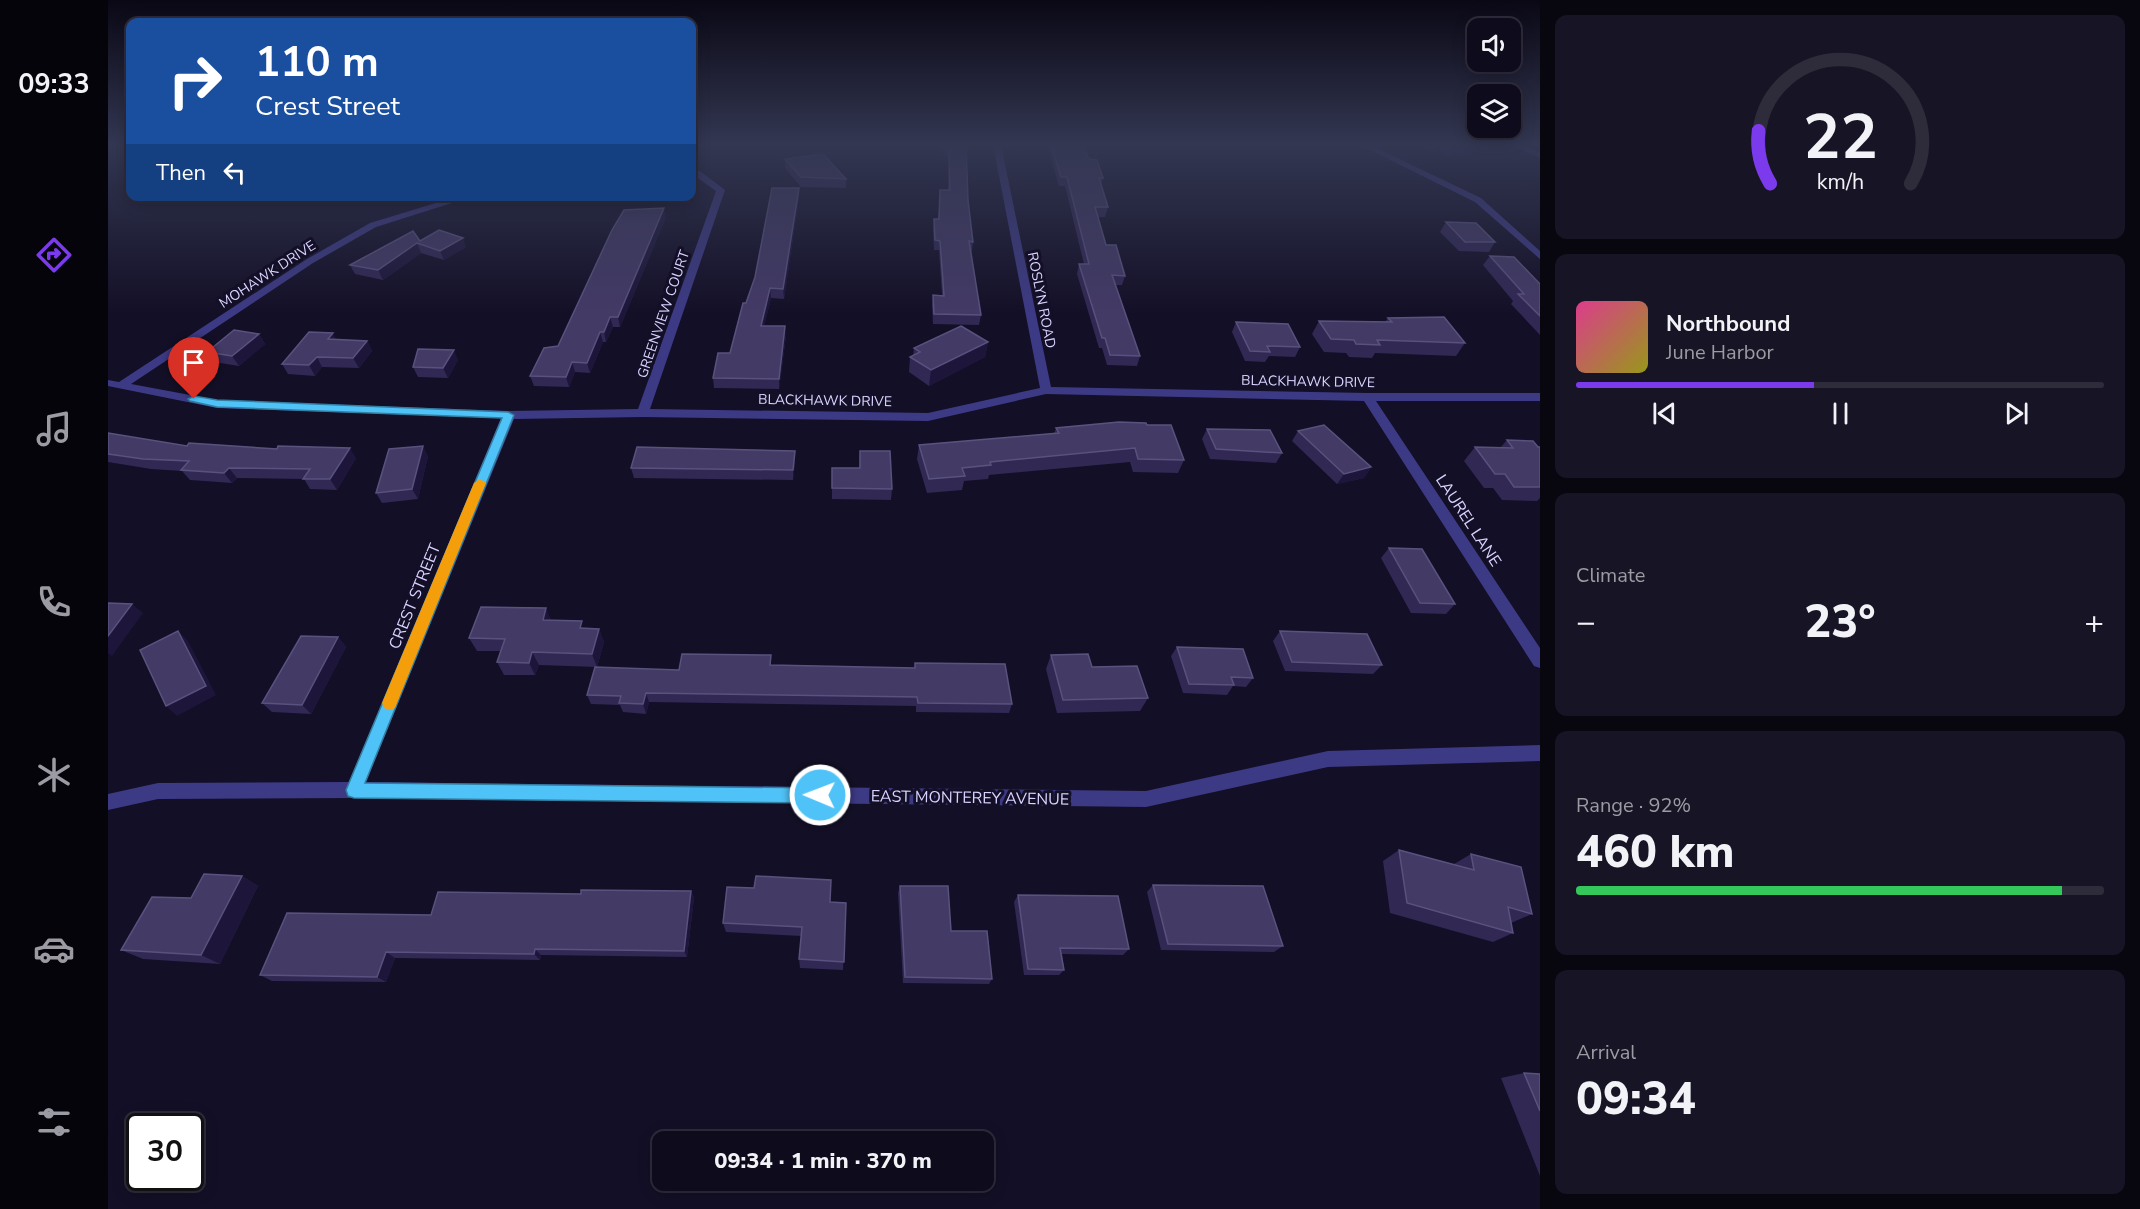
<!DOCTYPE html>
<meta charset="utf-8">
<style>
body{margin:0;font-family:"Nunito Sans",sans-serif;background:#171425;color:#f1f3f6;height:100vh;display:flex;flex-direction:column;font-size:22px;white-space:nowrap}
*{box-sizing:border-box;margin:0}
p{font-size:20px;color:#9b9ba3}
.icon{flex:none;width:33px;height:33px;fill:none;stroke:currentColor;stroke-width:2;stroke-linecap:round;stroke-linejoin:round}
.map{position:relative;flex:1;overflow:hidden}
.side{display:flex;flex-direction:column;gap:15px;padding:15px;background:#08060f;width:600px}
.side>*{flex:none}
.banner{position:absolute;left:18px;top:18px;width:570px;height:183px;border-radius:12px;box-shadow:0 3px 15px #0003,0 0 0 2px #2e2b3b;background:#1a4fa0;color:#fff;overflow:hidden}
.fabs{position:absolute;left:1359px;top:18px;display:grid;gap:12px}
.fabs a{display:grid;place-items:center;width:54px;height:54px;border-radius:12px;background:#0e0b1c;box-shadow:0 3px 15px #0003,0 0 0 2px #2e2b3b;font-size:30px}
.speed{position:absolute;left:18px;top:1113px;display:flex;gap:12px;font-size:30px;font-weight:700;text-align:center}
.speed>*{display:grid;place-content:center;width:78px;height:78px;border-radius:50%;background:#0e0b1c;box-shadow:0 3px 15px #0003,0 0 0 2px #2e2b3b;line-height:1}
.speed .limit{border:3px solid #111;border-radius:9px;background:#fff;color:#111}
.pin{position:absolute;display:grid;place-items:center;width:51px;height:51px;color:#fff;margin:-62px -26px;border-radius:50% 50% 50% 0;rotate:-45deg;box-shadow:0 0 6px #0007}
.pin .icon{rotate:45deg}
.me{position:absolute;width:66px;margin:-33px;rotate:271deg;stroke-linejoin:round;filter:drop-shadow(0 0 4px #0008)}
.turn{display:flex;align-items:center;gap:21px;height:126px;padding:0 30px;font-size:27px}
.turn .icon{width:78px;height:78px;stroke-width:2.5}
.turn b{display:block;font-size:42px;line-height:51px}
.then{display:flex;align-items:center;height:57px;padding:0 30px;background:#0003;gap:12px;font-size:22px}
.big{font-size:45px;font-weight:800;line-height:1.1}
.side .tile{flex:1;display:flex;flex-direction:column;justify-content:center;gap:9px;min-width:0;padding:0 21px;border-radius:12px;background:#171425}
.side .dial{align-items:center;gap:0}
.dial svg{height:156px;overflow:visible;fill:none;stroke:#2e2b3b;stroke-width:7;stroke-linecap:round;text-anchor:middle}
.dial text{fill:#f1f3f6;stroke:none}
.song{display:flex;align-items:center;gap:18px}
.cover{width:72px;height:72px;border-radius:9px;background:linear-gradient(135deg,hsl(330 70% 55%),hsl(60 70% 35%))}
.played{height:6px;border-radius:3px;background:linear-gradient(90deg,#7c3aed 45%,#2e2b3b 45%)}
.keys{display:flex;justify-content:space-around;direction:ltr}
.heat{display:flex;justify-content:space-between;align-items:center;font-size:33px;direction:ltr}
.charge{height:9px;border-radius:4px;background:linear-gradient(90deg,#34c759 92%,#2e2b3b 0)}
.trip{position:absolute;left:544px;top:1131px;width:342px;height:60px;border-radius:12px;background:#0e0b1c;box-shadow:0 3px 15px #0003,0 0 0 2px #2e2b3b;font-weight:800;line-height:60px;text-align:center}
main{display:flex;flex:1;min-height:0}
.tabs{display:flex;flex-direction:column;width:108px;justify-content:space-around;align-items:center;background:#06040b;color:#9b9ba3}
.tabs .icon{width:42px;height:42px}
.tabs .current{color:#7c3aed}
.tabs b{font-size:27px;color:#f1f3f6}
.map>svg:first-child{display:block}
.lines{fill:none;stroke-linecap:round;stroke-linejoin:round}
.lane{stroke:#3d3a85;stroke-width:5}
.street{fill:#3d3a85;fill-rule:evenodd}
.wall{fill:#312854}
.shaded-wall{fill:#1d163a}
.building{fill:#433a66;stroke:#5a527e;stroke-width:1.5}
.route{fill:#4fc3f7;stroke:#337fa1;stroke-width:1.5}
.slow{fill:#f59e0b}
.labels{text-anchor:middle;stroke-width:6;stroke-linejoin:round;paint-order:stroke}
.far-street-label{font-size:14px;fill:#d9d4ff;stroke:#130f26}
.street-label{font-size:16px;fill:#d9d4ff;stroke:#130f26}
</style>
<main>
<nav class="tabs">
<b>09:33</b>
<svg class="icon current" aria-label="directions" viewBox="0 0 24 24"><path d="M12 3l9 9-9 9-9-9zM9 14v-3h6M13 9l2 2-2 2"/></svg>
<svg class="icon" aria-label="music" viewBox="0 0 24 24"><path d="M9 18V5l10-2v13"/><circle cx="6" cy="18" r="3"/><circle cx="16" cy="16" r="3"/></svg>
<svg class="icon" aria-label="phone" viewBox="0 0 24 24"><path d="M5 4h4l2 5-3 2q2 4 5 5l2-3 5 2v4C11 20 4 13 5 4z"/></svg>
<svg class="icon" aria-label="climate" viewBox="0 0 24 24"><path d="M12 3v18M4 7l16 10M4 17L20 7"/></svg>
<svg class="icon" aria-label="car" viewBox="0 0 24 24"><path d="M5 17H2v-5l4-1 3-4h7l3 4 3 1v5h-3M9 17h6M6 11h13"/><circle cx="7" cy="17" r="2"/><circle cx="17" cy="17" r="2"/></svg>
<svg class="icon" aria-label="filters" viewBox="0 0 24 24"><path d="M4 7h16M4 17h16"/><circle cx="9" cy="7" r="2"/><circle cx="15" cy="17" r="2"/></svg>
</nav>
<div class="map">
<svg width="1432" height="1209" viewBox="0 0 1432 1209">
<rect width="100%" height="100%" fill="#130f26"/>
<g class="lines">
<!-- lane -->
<polyline class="lane" points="1409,145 1432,155"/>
<!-- street -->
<g class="street">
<polygon points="885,145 893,145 943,387 1260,393 1432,393 1432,401 1268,401 1432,648 1432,668 1426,666 1256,401 938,394 820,421 535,417 406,419 258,782 1038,791 1220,751 1432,745 1432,761 1220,767 1038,807 246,798 50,799 0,810 0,794 50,783 241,782 393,418 109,408 0,386 0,380 11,382 199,259 262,223 351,196 366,196 268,227 205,263 23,384 109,400 401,411 530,409 608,191 584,174 584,170 592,171 617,190 542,409 820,413 932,388"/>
<polygon points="1252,145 1262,145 1373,198 1432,251 1432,259 1367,202"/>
</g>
</g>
<!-- wall -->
<g class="wall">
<polygon points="834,145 858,145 860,200 865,242 864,251 863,251 873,315 871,325 825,324 824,305 825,295 834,295 831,250 826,250 825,229 826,219 830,219 832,190 840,190 840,156 836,156"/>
<polygon points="939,145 975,145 981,159 995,178 993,185 1000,207 997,217 990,217 998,245 1017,276 1014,285 1007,285 1032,356 1029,366 999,365 994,348 991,348 969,274 971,264 976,264 957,186 951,186"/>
<polygon points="1310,145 1399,145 1342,156 1332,151 1325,152"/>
<polygon points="677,159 738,179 738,188 693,187 677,168"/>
<polygon points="691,197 676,299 663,298 656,326 678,336 671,389 606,388 605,378 622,353 647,277"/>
<polygon points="558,217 512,327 505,327 498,342 495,342 482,373 467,372 461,387 426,386 422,376 450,346"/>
<polygon points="1338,222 1387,242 1381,252 1351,251 1332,232"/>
<polygon points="312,241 358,247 336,260 313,253 275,280 247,274 242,265"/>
<polygon points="1382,256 1432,284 1432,335 1403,304 1405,301 1375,265"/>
<polygon points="1280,318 1357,343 1348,356 1267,353 1264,358 1241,357 1238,353 1216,352 1204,334 1211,321 1277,322"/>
<polygon points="1128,322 1192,347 1187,357 1161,356 1157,362 1137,361 1124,332"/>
<polygon points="151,334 157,344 131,366 106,362 99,352"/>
<polygon points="228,339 259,341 264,351 251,368 214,367 207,376 180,374 174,364"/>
<polygon points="880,342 877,357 821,386 801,372 802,357 805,356 806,348"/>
<polygon points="350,360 340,378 310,377 305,367"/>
<polygon points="1039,425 1076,460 1070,473 1025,472 1022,462 881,475 880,479 856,481 854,490 819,493 809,459 811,445 946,434 948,428"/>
<polygon points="1099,429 1174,453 1168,463 1102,459 1094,439"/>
<polygon points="1190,431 1263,467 1256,478 1229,484 1184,441"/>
<polygon points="0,433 79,446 248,458 229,490 202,489 196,479 129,478 124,483 82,480 74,471 43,469 0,462"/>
<polygon points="1399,440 1432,447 1432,498 1429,501 1394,500 1385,488 1376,488 1356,461 1367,447 1392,448"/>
<polygon points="687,451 687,462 685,480 526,478 523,468"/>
<polygon points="752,451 784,489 783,500 724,499 724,468 751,468"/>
<polygon points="320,456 310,499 274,503 268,493"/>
<polygon points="1281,548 1347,604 1338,614 1303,613 1273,558"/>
<polygon points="444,620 477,628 491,629 496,642 489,667 431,665 427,675 396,675 389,662 392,651 369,651 361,638"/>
<polygon points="1172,631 1274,665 1265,674 1177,671 1165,641"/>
<polygon points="230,637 238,647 203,714 164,712 154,703"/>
<polygon points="1069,647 1145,678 1138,687 1125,686 1119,695 1075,693 1063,656"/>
<polygon points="943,655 984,667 1040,698 1032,711 949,713 938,669"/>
<polygon points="807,663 904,704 901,713 808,712 808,706 541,702 538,714 515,712 512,705 483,704 479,695 571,670 664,665 806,668"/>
<polygon points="1291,850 1346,864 1363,854 1424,914 1403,923 1405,933 1385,942 1282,913 1275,861"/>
<polygon points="134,876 150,886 112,964 35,959 13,950 83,898"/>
<polygon points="1045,885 1175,946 1166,952 1053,950 1039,892"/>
<polygon points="792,886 843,931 884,979 881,984 795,983 790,893"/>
<polygon points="583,891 586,898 579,957 433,955 432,960 287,958 278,982 164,981 152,975 323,915 473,894"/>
<polygon points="910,895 1021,949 1015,955 954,954 956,970 951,975 916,975 906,902"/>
<polygon points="722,902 738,903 735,970 692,968 691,959 693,936 618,932 615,923"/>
<polygon points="1416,1073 1432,1074 1432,1176 1393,1078"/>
</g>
<!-- shaded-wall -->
<g class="shaded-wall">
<polygon points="1329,145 1336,145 1332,151 1325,152"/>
<polygon points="1348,145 1399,145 1342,156"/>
<polygon points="691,188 691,197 676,299 675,289"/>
<polygon points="556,208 558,217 512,327 510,317"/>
<polygon points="355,238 358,247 336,260 332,251"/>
<polygon points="309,243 313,253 275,280 270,270"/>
<polygon points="662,288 663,298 654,336 653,326"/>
<polygon points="502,317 505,327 498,342 496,332"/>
<polygon points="677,326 678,336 671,389 671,379"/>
<polygon points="492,332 495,342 482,373 479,363"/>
<polygon points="225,333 230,343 220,339"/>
<polygon points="151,334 157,344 131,366 124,356"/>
<polygon points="259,341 264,351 251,368 245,358"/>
<polygon points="880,342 877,357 821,386 823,370"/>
<polygon points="346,350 350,360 340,378 335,368"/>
<polygon points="209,357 214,367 207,376 201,365"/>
<polygon points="464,362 467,372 461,387 458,377"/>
<polygon points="315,446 320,456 310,499 304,489"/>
<polygon points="242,448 248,458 229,490 222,479"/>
<polygon points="687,451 687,462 685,480 685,470"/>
<polygon points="1263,467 1256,478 1229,484 1236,474"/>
<polygon points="121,468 129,478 124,483 116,473"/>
<polygon points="24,604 35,613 4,656 0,653 0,636"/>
<polygon points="438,608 444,622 435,620"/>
<polygon points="491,629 496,642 489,667 484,654"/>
<polygon points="70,631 80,641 108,695 69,716 58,706"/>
<polygon points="230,637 238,647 203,714 194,705"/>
<polygon points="424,652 431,665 427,675 421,663"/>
<polygon points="538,693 541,702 538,714 535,704"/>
<polygon points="134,876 150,886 112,964 93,955"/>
<polygon points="583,891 586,898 579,957 576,951"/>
<polygon points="427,949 433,955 432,960 426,954"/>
<polygon points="278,952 287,958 278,982 269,977"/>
</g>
<!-- building -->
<g class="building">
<polygon points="836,145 858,145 860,200 865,242 861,241 873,315 826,314 825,295 836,296 832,241 827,240 826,219 831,219 832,190 842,190 841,147 837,147"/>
<polygon points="943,145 975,145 981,159 989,160 995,178 991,178 1000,207 987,207 998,245 1008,245 1017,276 1004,275 1032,356 1002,355 997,338 994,338 971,264 981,264 959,177 953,177"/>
<polygon points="715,154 738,179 693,177 677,159"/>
<polygon points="664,188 691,188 675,289 662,288 653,326 677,326 671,379 605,378 610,353 622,353 635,303 638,303 647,277"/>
<polygon points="556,208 510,317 502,317 496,332 492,332 479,363 464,362 458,377 422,376 436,348 450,346 504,230 516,210"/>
<polygon points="1338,222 1368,223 1387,242 1357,242"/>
<polygon points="331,230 355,238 332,251 309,243 270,270 242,265 305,231 312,241"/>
<polygon points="1382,256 1406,257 1432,284 1432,316 1410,294 1416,294"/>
<polygon points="1336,317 1357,343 1269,340 1272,345 1248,344 1246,340 1223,339 1211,321 1284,322 1280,318"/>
<polygon points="1128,322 1180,324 1192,347 1159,346 1162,352 1142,351"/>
<polygon points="853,326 880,342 823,370 802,357 812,352 806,348"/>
<polygon points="126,330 151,334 124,356 99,352"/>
<polygon points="201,332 225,333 220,339 259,341 245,358 209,357 201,365 174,364"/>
<polygon points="310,349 346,350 335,368 305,367"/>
<polygon points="1011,422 1038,423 1039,425 1063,425 1076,460 1030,459 1027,448 882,462 883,465 854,468 857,476 821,479 811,445 951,433 948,428"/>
<polygon points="1216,425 1263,467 1236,474 1190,431"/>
<polygon points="1099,429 1162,430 1174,453 1108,449"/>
<polygon points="0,433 79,446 81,443 169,449 170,446 242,448 222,479 195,479 202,469 121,468 116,473 73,470 81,461 35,459 0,454"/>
<polygon points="1399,440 1425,441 1430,447 1432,447 1432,487 1406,487 1397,474 1387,474 1367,447 1405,448"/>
<polygon points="315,446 304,489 268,493 281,449"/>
<polygon points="529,447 687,451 685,470 523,468"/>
<polygon points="752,451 782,451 784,489 724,488 724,468 752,468"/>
<polygon points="1281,548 1314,549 1347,604 1312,603"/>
<polygon points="0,603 24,604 0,636"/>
<polygon points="373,607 438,608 435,620 474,621 472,628 491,629 484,654 424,652 421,663 389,662 397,639 361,638"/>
<polygon points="70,631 98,686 58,706 32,650"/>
<polygon points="1172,631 1259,634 1274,665 1184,662"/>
<polygon points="193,636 230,637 194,705 154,703"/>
<polygon points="1069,647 1135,649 1145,678 1123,677 1126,685 1081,684"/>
<polygon points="574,654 663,655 662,665 807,668 807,663 897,664 904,704 810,703 809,697 538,693 535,704 511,703 513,696 479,695 487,667 571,670"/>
<polygon points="980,654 984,667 1029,666 1040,698 955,700 943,655"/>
<polygon points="1291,850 1366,870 1363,854 1413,867 1424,914 1400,907 1405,933 1299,903"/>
<polygon points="96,874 134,876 93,955 13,950 44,897 83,898"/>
<polygon points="648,876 723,880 722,902 738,903 736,962 691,959 694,927 615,923 619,887 646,888"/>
<polygon points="1045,885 1155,886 1175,946 1060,944"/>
<polygon points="792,886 840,886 843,931 879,931 884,979 797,977"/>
<polygon points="473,890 583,891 576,951 427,949 426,954 278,952 269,977 152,975 179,913 323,915 330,892 473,894"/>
<polygon points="910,895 1010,896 1021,949 952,948 956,970 920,969"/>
<polygon points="1416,1073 1432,1074 1432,1111"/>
</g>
<!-- sky -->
<linearGradient id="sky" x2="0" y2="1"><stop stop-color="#0a0815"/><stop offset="0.46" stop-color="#333752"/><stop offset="1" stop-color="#333752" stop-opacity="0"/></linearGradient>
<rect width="1432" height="314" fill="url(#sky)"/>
<!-- route -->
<polygon class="route" points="86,396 109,400 400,412 406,415 257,783 712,788 718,790 720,795 718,801 712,803 246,798 240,796 238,790 394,418 109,407 82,401 80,399"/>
<!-- slow -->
<polygon class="slow" points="372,479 378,483 289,703 287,708 282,710 276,708 274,703 366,483"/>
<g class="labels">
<!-- far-street labels -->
<g class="far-street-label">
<text transform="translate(159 274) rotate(-33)" y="5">MOHAWK DRIVE</text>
<text transform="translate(934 300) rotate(79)" y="5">ROSLYN ROAD</text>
<text transform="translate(555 314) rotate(-71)" y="5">GREENVIEW COURT</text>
<text transform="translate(1200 381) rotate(1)" y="5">BLACKHAWK DRIVE</text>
<text transform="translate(717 400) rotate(1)" y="5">BLACKHAWK DRIVE</text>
</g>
<!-- street labels -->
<g class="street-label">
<text transform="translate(1361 520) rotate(57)" y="6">LAUREL LANE</text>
<text transform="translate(306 596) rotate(-68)" y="6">CREST STREET</text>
<text transform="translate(862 797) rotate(1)" y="6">EAST MONTEREY AVENUE</text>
</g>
</g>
</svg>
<div class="fabs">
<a><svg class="icon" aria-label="sound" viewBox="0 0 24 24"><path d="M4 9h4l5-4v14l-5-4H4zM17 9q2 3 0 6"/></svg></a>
<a><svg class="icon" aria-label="layers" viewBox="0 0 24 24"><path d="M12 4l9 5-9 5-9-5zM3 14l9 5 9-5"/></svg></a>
</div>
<div class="speed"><div class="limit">30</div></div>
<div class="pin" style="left:86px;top:399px;background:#d93025"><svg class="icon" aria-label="arrive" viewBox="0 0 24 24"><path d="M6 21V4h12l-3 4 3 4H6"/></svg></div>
<svg class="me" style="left:712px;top:795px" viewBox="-20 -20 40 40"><circle r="17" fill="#4fc3f7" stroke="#fff" stroke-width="3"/><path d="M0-11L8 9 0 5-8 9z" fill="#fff"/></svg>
<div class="trip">09:34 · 1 min · 370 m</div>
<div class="banner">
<div class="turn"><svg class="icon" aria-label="right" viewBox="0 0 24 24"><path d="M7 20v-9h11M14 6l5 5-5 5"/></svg><div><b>110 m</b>Crest Street</div></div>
<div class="then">Then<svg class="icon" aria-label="left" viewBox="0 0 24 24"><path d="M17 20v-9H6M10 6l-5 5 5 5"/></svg></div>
</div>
</div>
<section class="side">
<div class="tile dial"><svg viewBox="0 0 100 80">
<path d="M14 69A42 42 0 1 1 86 69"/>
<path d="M14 69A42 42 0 0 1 8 42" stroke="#7c3aed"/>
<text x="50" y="56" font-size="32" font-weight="700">22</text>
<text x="50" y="72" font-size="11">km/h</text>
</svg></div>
<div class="tile">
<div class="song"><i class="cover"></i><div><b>Northbound</b><p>June Harbor</p></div></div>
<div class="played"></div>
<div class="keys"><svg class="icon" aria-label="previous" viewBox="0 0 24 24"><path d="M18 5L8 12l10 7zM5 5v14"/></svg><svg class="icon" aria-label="pause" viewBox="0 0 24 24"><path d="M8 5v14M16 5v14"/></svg><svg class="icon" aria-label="next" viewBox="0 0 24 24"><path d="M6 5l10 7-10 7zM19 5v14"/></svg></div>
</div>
<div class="tile"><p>Climate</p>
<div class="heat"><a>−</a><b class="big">23°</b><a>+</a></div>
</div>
<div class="tile"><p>Range · 92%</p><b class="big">460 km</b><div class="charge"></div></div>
<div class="tile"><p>Arrival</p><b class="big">09:34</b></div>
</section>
</main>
